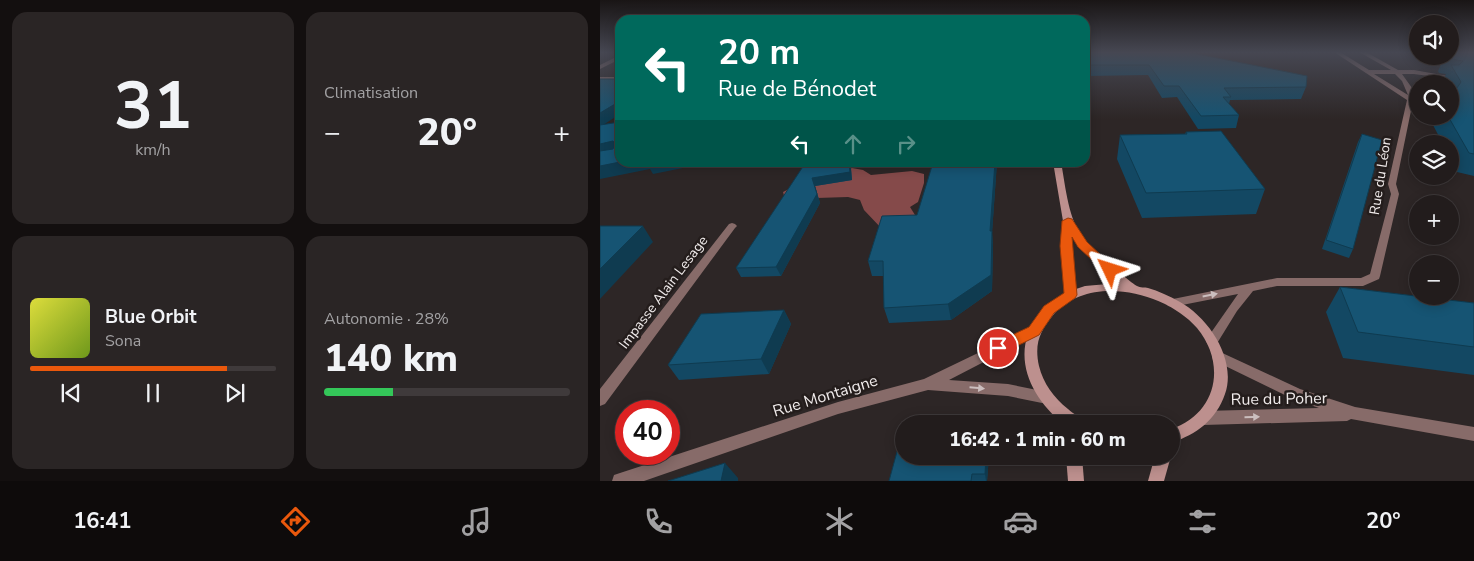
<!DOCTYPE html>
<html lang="fr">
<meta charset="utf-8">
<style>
body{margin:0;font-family:"Nunito Sans",sans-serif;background:#2a2525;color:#f1f3f6;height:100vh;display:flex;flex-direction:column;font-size:19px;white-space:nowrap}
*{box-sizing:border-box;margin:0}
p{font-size:16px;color:#a2a1a3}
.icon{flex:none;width:28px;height:28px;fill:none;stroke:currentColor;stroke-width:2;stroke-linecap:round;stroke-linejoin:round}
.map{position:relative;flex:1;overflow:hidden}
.panel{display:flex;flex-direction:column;gap:12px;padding:12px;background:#130f0f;width:600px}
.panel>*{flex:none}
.banner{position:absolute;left:15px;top:15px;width:475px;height:152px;border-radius:15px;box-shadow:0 2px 12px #0003,0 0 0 1px #3f3a3b;background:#00695c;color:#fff;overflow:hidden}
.tools{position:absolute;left:809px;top:15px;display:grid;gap:10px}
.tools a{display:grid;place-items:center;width:50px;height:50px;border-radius:50%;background:#221c1c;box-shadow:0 2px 12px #0003,0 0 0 1px #3f3a3b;font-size:25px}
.speed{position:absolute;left:15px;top:400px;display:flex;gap:10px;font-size:25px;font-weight:700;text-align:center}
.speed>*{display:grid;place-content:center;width:65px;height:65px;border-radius:50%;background:#221c1c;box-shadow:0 2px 12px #0003,0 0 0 1px #3f3a3b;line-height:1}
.speed .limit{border:8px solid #d22;background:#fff;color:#111}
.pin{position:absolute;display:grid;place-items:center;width:42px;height:42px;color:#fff;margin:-21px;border:2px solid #fff;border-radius:50%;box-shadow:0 1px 5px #0007}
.me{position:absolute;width:55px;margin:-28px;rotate:311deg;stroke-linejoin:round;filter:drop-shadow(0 0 4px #0008)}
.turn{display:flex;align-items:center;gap:18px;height:105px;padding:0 20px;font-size:22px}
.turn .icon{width:65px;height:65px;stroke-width:2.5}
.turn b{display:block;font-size:35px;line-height:42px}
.lanes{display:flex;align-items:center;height:48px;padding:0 20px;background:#0003;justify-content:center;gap:25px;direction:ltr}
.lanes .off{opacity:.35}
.big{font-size:38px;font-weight:800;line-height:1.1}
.panel .widget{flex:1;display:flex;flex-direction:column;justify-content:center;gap:8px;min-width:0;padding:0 18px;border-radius:15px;background:#2a2525}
.panel .dial{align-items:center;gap:0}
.dial b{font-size:65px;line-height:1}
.song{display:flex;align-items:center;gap:15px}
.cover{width:60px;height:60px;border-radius:8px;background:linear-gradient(135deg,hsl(60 70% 55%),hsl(80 70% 35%))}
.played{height:5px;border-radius:2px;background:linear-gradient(90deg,#ea580c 80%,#3f3a3b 80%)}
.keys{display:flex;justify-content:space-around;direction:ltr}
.heat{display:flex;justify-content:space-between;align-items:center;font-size:28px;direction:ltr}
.charge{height:8px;border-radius:4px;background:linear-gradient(90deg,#34c759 28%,#3f3a3b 0)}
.panel .tiles{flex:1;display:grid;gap:12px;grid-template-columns:repeat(2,1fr)}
.trip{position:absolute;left:295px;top:415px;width:285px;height:50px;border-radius:25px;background:#221c1c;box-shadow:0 2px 12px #0003,0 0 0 1px #3f3a3b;font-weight:800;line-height:50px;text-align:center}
.tab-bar{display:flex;height:80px;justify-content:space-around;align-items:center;background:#0e0b0b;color:#a2a1a3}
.tab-bar .icon{width:35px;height:35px}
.tab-bar .current{color:#ea580c}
.tab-bar b{font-size:22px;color:#f1f3f6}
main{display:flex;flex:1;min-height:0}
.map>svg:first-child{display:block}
.forest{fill:#854a4a}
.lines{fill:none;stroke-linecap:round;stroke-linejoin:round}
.street{fill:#876b69;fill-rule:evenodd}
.secondary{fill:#bd908e;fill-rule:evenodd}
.wall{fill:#134863}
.shaded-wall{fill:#0f3b50}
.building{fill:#165473;stroke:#0f3b50}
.oneway{fill:#cbbebe}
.route{fill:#ea580c;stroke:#983908}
.labels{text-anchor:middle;stroke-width:5;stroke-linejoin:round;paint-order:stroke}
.street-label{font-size:14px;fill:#f0ebeb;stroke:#241d1c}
.near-street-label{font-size:16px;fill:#f0ebeb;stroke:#241d1c}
</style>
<main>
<section class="panel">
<div class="tiles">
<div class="widget dial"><b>31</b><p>km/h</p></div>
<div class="widget"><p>Climatisation</p>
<div class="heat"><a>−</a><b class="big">20°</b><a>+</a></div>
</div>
<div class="widget">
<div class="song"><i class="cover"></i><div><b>Blue Orbit</b><p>Sona</p></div></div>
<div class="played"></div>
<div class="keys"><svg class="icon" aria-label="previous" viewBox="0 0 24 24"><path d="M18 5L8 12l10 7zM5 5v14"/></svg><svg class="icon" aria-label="pause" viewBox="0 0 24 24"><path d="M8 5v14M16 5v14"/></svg><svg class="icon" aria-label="next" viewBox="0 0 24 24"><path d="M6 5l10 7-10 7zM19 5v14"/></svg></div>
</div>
<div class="widget"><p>Autonomie · 28%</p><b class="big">140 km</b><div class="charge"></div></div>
</div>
</section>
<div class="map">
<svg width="874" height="481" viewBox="0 0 874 481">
<rect width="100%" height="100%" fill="#2d2626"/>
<!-- forest -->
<polygon class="forest" points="188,163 246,163 252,168 263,170 271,175 312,171 324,174 324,183 318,202 310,207 315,215 283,230 264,210 260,200 248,197 185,199 183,192 189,189 205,169 202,165 188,164"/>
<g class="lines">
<!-- street -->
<g class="street">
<path d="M734,52H740L769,70H791L759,52H766L798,70H814L853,77L850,79L814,74H802L812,88L814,96L796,184L799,194L780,276L779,279L763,286H677L653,291L637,311L616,345L612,346L608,345L606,341L608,337L638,294L572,307L568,306L566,303L568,300L677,278H761L770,274L791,194L788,184L807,100ZM774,74H795L802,81L808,95Z"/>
<polygon points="20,55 20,59 0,69 0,65"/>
<rect x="0" y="77" width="20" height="4"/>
<polygon points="132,223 135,224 137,226 135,228 5,404 0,406 0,389 129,224"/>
<polygon points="434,326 438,328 440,331 438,334 349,380 408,384 447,392 452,394 454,398 452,402 447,404 408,396 328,390 238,414 44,481 12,481 14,475 20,473 238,402 324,379"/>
<polygon points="618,351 700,389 755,407 874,427 874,441 751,419 747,421 603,425 598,423 596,418 598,413 603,411 719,408 691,398 613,360 612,356 613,352"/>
</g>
<!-- secondary -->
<g class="secondary">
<path d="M453,162H461C466,189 468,219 485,242C489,247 532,284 537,286C540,288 545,287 548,288C558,291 570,296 580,302C609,318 637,360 625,394C616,420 597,434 571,443V429C617,414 627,364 597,328C565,291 489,274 454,314C440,331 434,343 439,366C443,383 454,398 468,409C473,414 481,417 484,424H464C429,397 408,350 441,313C449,305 455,299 465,294L461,246L463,221ZM472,236L478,247L519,283L485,286L476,289L471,246Z"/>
<polygon points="466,456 482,456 484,481 468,481"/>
<polygon points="555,456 571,456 564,481 548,481"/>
</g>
</g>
<!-- wall -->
<g class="wall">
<polygon points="485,52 706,87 701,99 630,100 629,104 639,115 636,128 598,129 577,97 562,98 548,75 485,76"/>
<polygon points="874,52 874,176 857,172 850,158 850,144 843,144 833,125 838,116 850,116 851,96 850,94 850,84 845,84 843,80 846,74 839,73 838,71 845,56 850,56"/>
<polygon points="586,132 665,189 656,214 542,218 517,159 520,135 585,134"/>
<polygon points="762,134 753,249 749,258 722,249 758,142"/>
<polygon points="208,162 210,167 251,169 252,180 215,186 220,203 181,276 141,277 136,268"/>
<polygon points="365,162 397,162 392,233 393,246 392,291 351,320 289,323 284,308 284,276 272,276 268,261 317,215 364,166"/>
<polygon points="740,287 874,303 874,375 743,358 726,312"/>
<polygon points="184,310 191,324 169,374 79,380 68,365"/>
<polygon points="304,456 389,456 387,481 289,481"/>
</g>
<!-- shaded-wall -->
<g class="shaded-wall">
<polygon points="20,101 20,114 0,127 0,113"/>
<polygon points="13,141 20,152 0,156 0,144"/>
<polygon points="20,162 84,162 83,168 53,174 50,169 0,179 0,166"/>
<polygon points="249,162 254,162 251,169 252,180 215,186 220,203 181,276 176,267 212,178"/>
<polygon points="395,162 397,162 392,233 393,246 392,291 351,320 348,304 390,231"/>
<polygon points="43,226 53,242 0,299 0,269"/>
<polygon points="184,310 191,324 169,374 161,359"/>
<polygon points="386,456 389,456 387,481 386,481 385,474"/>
<polygon points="125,463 138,478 138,481 121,481"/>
</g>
<!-- building -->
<g class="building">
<polygon points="485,52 587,52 707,76 706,87 624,88 631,97 623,97 639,115 601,116 579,86 564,86 549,65 485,65"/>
<polygon points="850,52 874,52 874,154 869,153 848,116 850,116 850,98 861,82 851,65 859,65 863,61 846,58 846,56 850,56"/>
<polygon points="0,79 20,79 20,101 0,113"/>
<polygon points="20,122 20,162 0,166 0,151 13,149 15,143 13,141 0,144 0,125"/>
<polygon points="621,131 665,189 546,193 520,135 587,134 586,132"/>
<polygon points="762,134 782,140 753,249 726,240"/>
<polygon points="206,162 208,162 209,168 212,162 249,162 250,172 212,178 217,194 176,267 136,268"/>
<polygon points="365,162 395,162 390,231 392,231 391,275 348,304 284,308 283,261 268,261 282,216 317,215 332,166 364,166"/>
<polygon points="0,226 43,226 0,269"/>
<polygon points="740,287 874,303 874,347 758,332"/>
<polygon points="184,310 161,359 68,365 101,314"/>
<polygon points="388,415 388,424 352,424"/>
<polygon points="304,436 304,456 386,456 385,474 372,474 371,481 289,481 301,437"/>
<polygon points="125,463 121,481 68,481"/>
</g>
<!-- one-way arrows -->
<defs><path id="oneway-solid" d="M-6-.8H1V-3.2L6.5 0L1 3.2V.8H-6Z" transform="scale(1.25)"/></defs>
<g class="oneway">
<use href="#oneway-solid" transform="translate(610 295) rotate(-11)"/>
<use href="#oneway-solid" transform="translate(377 388) rotate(5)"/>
<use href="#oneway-solid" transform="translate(652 417) rotate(-2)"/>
</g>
<!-- sky -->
<linearGradient id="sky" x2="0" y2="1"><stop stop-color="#191515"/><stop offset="0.44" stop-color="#464752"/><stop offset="1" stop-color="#464752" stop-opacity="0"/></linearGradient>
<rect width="874" height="119" fill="url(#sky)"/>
<!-- route -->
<polygon class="route" points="468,218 472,219 487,242 517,270 515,273 506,273 478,247 472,237 477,295 475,298 454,313 439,335 403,353 398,354 393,353 391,348 393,344 429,327 444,306 464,293 460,246 462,221"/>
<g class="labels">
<!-- street labels -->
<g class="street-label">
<text transform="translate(780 176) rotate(-81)" y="5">Rue du Léon</text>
<text transform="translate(63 292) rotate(-53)" y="5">Impasse Alain Lesage</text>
</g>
<!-- near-street labels -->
<g class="near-street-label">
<text transform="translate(225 395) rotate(-17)" y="6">Rue Montaigne</text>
<text transform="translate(679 398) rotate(-1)" y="6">Rue du Poher</text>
</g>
</g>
</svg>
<div class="tools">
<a><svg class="icon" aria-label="sound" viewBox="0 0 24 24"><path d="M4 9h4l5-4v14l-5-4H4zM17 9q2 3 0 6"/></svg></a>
<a><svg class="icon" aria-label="search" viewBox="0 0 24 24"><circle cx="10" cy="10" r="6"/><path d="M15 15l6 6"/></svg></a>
<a><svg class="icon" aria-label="layers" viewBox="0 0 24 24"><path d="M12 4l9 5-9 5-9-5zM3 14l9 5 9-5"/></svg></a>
<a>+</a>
<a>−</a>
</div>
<div class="speed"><div class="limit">40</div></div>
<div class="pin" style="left:398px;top:348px;background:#d93025"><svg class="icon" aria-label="arrive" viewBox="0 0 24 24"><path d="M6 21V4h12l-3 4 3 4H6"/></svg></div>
<svg class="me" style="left:510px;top:270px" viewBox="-20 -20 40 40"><path d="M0-17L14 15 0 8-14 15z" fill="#ea580c" stroke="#fff" stroke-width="4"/></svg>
<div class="trip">16:42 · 1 min · 60 m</div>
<div class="banner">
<div class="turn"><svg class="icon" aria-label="left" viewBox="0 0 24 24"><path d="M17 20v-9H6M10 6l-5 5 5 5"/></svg><div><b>20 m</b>Rue de Bénodet</div></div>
<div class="lanes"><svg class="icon" aria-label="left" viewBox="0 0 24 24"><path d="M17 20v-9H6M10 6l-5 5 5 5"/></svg><svg class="icon off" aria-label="ahead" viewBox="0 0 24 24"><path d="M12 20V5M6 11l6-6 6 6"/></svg><svg class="icon off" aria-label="right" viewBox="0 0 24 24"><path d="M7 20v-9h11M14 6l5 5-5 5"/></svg></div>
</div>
</div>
</main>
<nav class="tab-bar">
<b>16:41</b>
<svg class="icon current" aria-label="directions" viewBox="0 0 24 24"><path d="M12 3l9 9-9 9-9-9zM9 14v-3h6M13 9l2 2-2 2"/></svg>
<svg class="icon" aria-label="music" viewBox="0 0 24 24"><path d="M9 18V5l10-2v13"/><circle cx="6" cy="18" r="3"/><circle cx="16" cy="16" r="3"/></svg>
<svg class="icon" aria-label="phone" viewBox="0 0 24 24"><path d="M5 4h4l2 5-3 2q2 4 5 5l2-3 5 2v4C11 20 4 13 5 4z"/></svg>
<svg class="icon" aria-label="climate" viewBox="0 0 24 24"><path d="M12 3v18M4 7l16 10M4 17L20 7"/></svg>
<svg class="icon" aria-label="car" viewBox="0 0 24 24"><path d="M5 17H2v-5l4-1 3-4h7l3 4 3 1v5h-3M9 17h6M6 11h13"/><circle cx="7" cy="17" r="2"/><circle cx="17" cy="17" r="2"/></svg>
<svg class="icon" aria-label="filters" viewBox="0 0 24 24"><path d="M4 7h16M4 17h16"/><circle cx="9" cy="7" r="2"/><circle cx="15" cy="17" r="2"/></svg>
<b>20°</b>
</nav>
